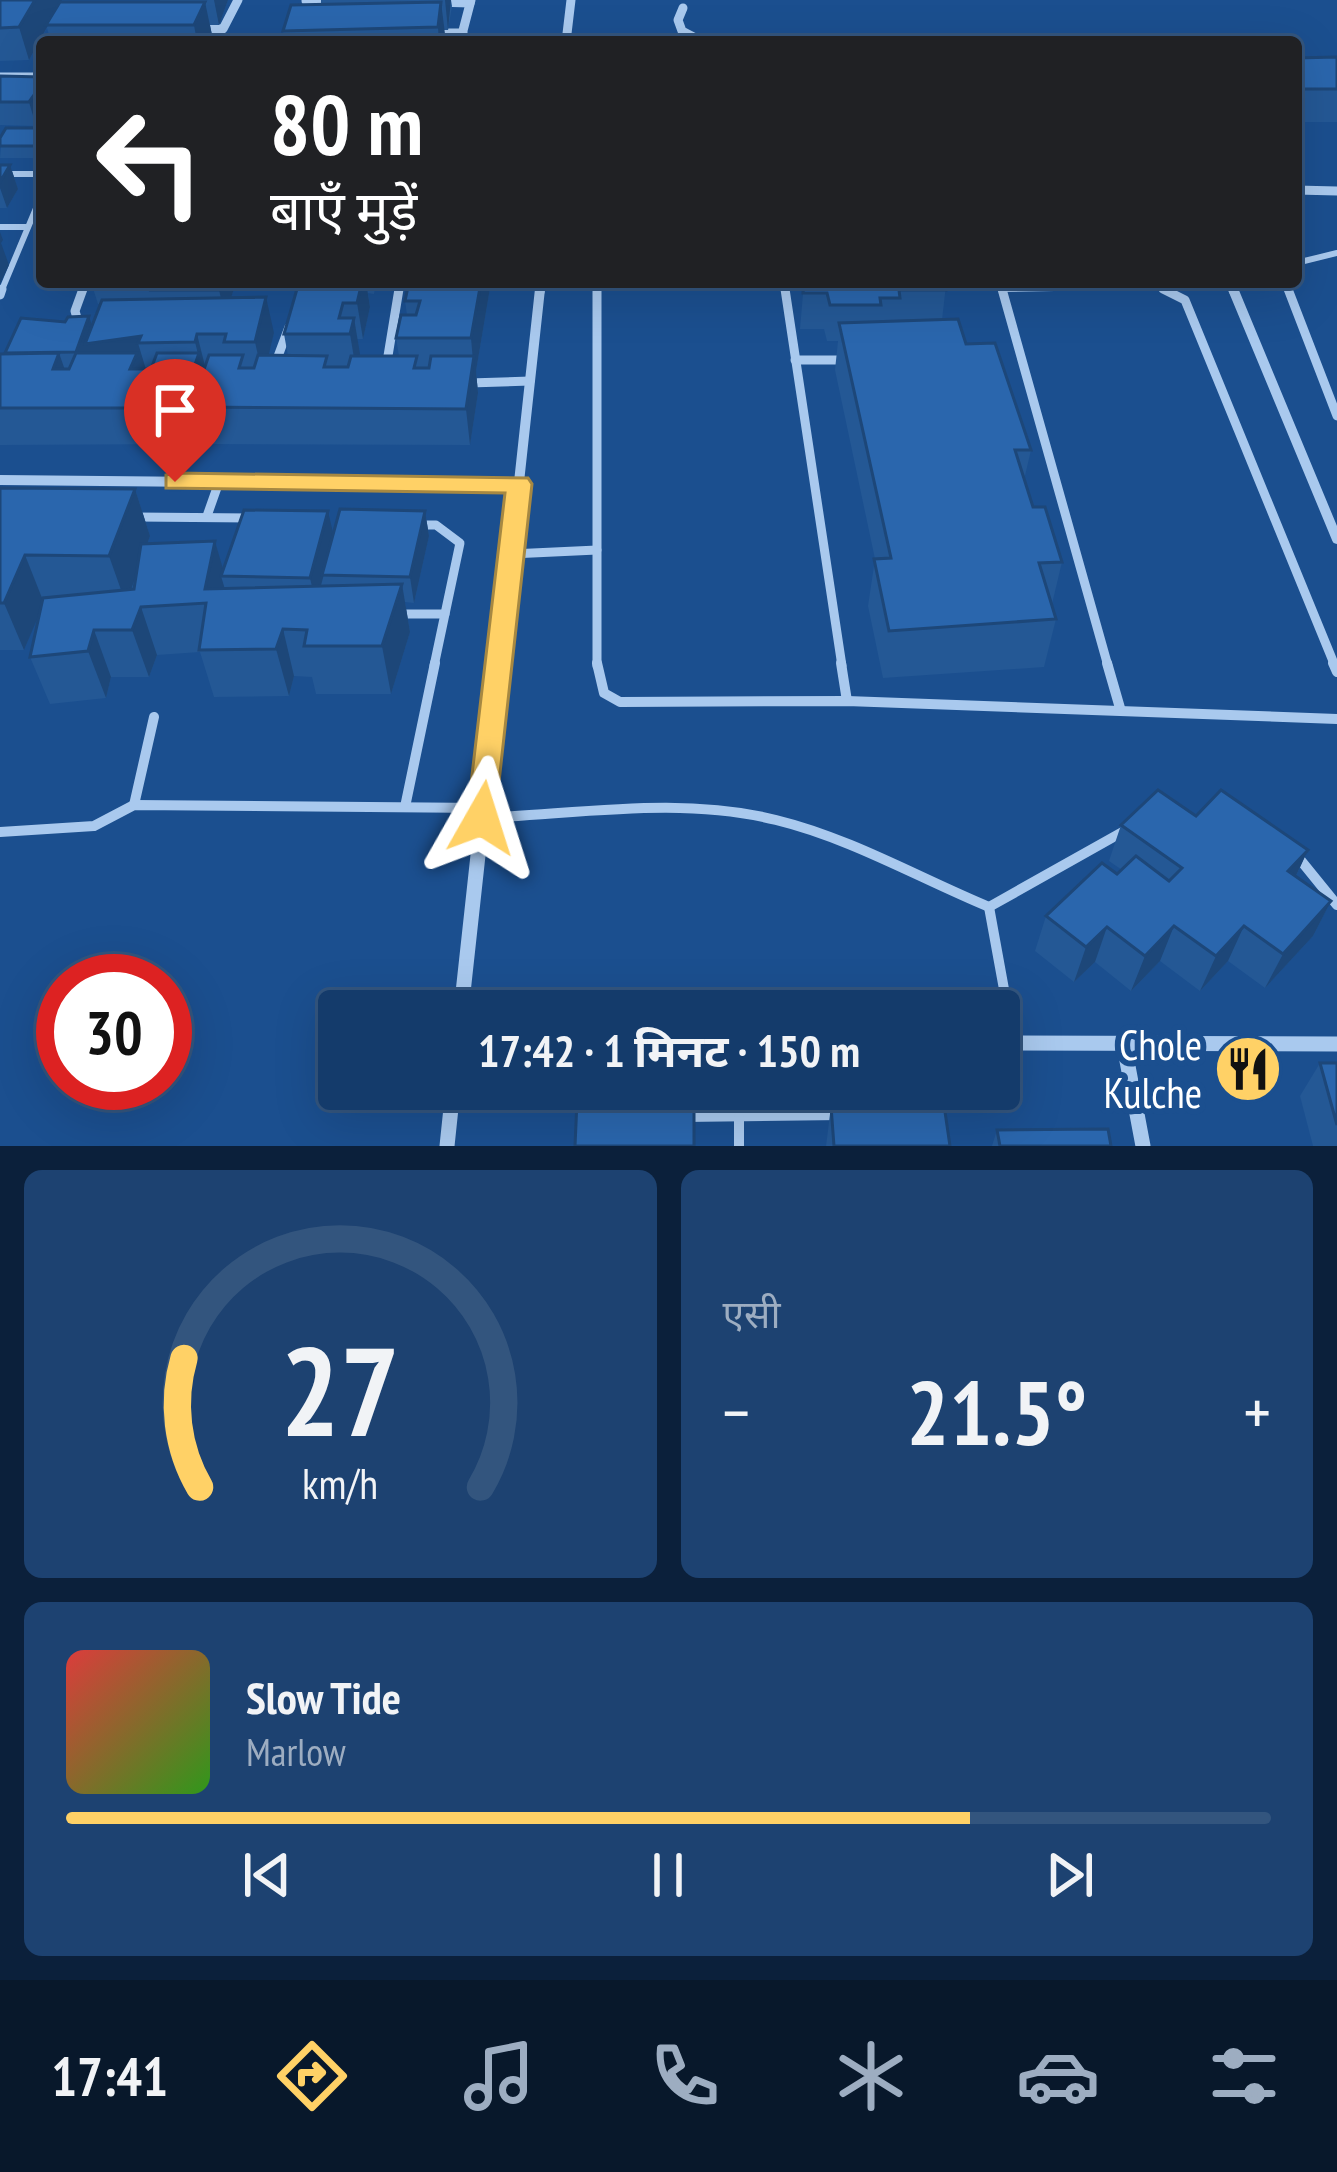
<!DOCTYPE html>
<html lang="hi">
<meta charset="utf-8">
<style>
body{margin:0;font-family:"PT Sans Narrow","Noto Sans Devanagari",sans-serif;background:#1d4271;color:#f1f3f6;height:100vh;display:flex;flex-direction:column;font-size:45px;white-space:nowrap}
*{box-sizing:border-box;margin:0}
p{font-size:39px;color:#9dadc1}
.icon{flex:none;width:66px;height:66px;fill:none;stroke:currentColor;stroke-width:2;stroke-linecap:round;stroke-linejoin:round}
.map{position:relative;height:1146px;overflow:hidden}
.sheet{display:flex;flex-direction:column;gap:24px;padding:24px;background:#0b203b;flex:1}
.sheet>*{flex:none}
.banner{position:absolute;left:36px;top:36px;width:1266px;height:252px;border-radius:12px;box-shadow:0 12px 48px #0002,0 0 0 3px #33557e;background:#202124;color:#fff;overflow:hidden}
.speed{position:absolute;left:36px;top:954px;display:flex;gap:24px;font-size:60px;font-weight:700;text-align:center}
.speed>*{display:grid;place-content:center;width:156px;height:156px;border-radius:50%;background:#143b6b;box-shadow:0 12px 48px #0002,0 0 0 3px #33557e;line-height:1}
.speed .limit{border:18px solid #d22;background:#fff;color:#111}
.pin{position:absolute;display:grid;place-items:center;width:102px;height:102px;color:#fff;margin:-123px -51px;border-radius:50% 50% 50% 0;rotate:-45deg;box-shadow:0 0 12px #0007}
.pin .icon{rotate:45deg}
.me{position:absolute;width:132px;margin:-66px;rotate:6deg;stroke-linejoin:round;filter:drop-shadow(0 0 9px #0008)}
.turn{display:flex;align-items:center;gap:42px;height:252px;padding:0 36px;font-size:54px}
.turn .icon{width:156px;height:156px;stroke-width:2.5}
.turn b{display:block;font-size:84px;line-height:102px}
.big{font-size:90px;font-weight:700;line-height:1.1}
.sheet .widget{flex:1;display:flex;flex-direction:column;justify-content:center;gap:18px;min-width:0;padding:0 42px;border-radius:18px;background:#1d4271}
.sheet .dial{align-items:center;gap:0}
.dial svg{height:312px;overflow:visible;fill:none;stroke:#33557e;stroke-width:7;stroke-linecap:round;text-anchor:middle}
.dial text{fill:#f1f3f6;stroke:none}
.song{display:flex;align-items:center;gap:36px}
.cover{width:144px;height:144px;border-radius:18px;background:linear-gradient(135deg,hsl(0 70% 55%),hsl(110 70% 35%))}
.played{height:12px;border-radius:6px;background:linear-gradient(90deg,#ffd166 75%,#33557e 75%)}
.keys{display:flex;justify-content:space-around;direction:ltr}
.heat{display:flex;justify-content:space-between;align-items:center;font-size:66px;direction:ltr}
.sheet .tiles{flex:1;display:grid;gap:24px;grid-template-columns:1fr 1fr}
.widget:last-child{grid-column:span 2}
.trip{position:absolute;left:318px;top:990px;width:702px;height:120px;border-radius:12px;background:#143b6b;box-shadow:0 12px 48px #0002,0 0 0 3px #33557e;font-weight:700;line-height:120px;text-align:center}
.tabs{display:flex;height:192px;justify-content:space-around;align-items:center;background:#08182b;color:#9dadc1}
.tabs .icon{width:84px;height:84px}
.tabs .selected{color:#ffd166}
.tabs b{font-size:54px;color:#f1f3f6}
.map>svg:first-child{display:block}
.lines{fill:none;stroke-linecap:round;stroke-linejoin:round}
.lane-far2{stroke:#a9c9ee;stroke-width:6}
.lane-far1{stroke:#a9c9ee;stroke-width:9}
.lane{stroke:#a9c9ee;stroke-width:10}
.street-far2{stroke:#a9c9ee;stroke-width:9}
.street-far1{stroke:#a9c9ee;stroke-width:10}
.street{stroke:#a9c9ee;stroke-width:15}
.wall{fill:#245895}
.shaded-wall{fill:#1d4779}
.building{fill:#2a66ad;stroke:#1d4779;stroke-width:3}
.route{fill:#ffd166;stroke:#a68842;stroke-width:3}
.labels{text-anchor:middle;stroke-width:12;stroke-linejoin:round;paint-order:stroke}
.near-poi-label{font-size:42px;fill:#fff;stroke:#1b4f8f;text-anchor:end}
</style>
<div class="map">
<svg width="1337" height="1146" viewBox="0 0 1337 1146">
<rect width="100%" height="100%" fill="#1b4f8f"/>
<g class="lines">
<!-- lane-far2 -->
<g class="lane-far2">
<polyline points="0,174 42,174"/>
<polyline points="0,227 26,227"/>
<polyline points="1296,263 1337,253"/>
<polyline points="597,282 597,292"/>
<polyline points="784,282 786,292"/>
<polyline points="1000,282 1003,292"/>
<polyline points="1285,282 1289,292"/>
<polyline points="1002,289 1157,286 1169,292"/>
<polyline points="1,292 42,194"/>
<polyline points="82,292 85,282"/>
<polyline points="398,292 400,282"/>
</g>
<!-- lane-far1 -->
<g class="lane-far1">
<polyline points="597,289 597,666"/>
<polyline points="785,289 842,666"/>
<polyline points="1002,289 1108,666"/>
<polyline points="1163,289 1185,300 1335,666"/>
<polyline points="1288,289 1337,416"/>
<polyline points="0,295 2,289"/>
<polyline points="79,325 75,311 83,289"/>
<polyline points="795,360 847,360"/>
<polyline points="274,367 289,327"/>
<polyline points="386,368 399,289"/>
<polyline points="469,383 530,381"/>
<polyline points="207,516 219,482"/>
<polyline points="136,517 251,518"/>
<polyline points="418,525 436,525 460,543 434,666"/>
<polyline points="511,554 597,550"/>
<polyline points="397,614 445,614"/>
</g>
<!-- lane -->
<g class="lane">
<polyline points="597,663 604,693 620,702 847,701 1337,719"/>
<polyline points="841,663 847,701"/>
<polyline points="1107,663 1120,708"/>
<polyline points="1333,663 1337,672"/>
<polyline points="134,805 154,717"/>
<polyline points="405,807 435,663"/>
<path d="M482,818C579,814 681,796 776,820C850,838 919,878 989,907"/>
<polyline points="0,832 94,826 134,805 484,808"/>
<polyline points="1298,857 1337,905"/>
<polyline points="989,907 1126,830"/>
<polyline points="989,907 1014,1044"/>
<polyline points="684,1117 841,1115"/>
<polyline points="739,1117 739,1146"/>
</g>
<!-- street-far2 -->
<g class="street-far2">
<polyline points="306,1 337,1"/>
<polyline points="435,2 470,3"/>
<polyline points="683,8 678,20 682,31 703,42"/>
<polyline points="197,28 223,29 238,0"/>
<polyline points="428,33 463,33"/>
<polyline points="460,42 471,0"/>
<polyline points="566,42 571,0"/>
<polyline points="0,77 42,77"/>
<polyline points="1296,190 1337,191"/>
<polyline points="1230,282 1234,292"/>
<polyline points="540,292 541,282"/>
</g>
<!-- street-far1 -->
<g class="street-far1">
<polyline points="1233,289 1337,539"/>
<polyline points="0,480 519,485"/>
<polyline points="499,666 540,289"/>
</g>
<!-- street -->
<g class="street">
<polyline points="461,1011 499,663"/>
<polyline points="999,1043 1337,1044"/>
<polyline points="1124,1045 1143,1146"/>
<polyline points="447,1146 453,1089"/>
</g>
</g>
<!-- wall -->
<g class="wall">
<polygon points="0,0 160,2 160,0 228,0 219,25 210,25 212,35 208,42 51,42 47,28 29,60 0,61"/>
<polygon points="321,0 451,0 452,6 448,30 444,30 444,42 286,42 283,31 321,4"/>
<polygon points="1337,57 1337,122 1296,122 1296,58"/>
<polygon points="0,76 42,77 42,124 40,120 36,126 0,125"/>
<polygon points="42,128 39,158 0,158 2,136"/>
<polygon points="0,165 10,165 18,189 7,208 0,208"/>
<polygon points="91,282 233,282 234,289 231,297 274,333 268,355 288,356 284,334 299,282 376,282 374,294 368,293 370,307 363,339 357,339 359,356 399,356 396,338 407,315 405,301 491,282 476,371 478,393 470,445 201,444 196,426 190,444 0,445 0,354 5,354 92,324 100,304 98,304"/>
<polygon points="804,282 950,282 946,285 942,320 966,344 1031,450 1024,480 1033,507 1062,562 1052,604 1056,619 1044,667 883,678 868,606 875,559 835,370 838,341 827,341 824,329 800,329"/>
<polygon points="0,488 135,489 150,536 147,544 215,541 223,571 333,534 425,511 429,536 414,603 405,602 410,632 391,694 316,694 312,677 294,676 289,696 214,697 200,652 157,655 149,677 111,677 106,698 50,704 30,657 39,613 24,650 0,650"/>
<polygon points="1196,816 1308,850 1296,876 1331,901 1313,936 1265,988 1228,961 1200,991 1160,961 1131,991 1095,962 1074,982 1035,951 1046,916 1122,870 1109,861 1121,825"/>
<polygon points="1320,1063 1337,1063 1337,1146 1313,1146 1300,1096"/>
<polygon points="831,1106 950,1146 826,1146"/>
<polygon points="997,1130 1111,1146 992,1146"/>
</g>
<!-- shaded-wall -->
<g class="shaded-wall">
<polygon points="35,0 62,0 29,60 19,27"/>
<polygon points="214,0 228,0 219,25"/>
<polygon points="445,0 451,0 448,30"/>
<polygon points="205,2 212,35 208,42 197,42 194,25"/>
<polygon points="441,2 445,34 444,42 439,42 438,27"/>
<polygon points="42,84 42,101 34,101 40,120 36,126 29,102"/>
<polygon points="42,134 42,152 39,158 35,146"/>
<polygon points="10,165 18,189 7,208 0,188 0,182"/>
<polygon points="0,232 3,240 1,243 9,265 0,284"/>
<polygon points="222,282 233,282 234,289 225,315 219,290"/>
<polygon points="362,282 366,282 370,307 363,339 357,303"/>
<polygon points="481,282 491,282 476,371 478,393 470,445 466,409 473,361 471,338"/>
<polygon points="266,297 274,333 263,378 255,342"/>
<polygon points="89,316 97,341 141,336 138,343 147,373 84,377 76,352"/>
<polygon points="354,318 360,354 356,370 350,334"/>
<polygon points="197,334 206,370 191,407 196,426 190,444 180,408 198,354 195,342"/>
<polygon points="59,353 72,390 53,369"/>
<polygon points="135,489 150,536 126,604 109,556"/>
<polygon points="328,511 334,537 316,604 310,578"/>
<polygon points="425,511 429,536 414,603 410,577"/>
<polygon points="215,541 225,576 221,576 227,596 205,589"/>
<polygon points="25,555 44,603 24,650 4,603"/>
<polygon points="402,584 410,632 391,694 382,646"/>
<polygon points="141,607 157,655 149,677 132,630"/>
<polygon points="283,629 294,676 289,696 276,649"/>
<polygon points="94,630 111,677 106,698 88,651"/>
<polygon points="1308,850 1291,886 1288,871"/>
<polygon points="1331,901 1313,936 1265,988 1283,954"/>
<polygon points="1174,926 1160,961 1131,991 1145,956"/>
<polygon points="1244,926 1228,961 1200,991 1216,956"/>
<polygon points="1107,927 1095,962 1074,982 1086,947"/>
</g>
<!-- building -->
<g class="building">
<polygon points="0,0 35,0 19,27 0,28"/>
<polygon points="60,2 205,2 194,25 46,25"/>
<polygon points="441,2 438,27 283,31 291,5"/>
<polygon points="1337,57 1337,89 1296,89 1296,58"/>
<polygon points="0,76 42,77 42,84 29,102 0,102"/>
<polygon points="42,89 42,101 34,101"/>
<polygon points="6,128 42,128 42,134 35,146 0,146 0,138"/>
<polygon points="0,165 10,165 0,182"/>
<polygon points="154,282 222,282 219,290 151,290"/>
<polygon points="299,282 362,282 357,303 343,303 339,318 354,318 350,334 284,334"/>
<polygon points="409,282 481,282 471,338 396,338 401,315 416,315 420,301 405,301"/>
<polygon points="804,282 946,282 946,290 899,290 900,298 880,298 881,305 830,305 827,293 803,293"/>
<polygon points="266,297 255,342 224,342 226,334 197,334 195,342 138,343 141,336 85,344 102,300"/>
<polygon points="89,316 76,352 5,353 21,318 65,322 68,317"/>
<polygon points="958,319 966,344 995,343 1031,450 1015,450 1033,507 1045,507 1062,562 1039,563 1056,619 889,631 874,559 891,558 839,323"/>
<polygon points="59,353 53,369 69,369 76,353 137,353 130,369 151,369 157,353 199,353 180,408 0,408 0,354"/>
<polygon points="209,355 243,355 239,368 254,368 258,355 327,356 324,367 348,367 351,356 417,356 414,368 429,368 431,356 474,356 466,409 191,407"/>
<polygon points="0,488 135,489 109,556 25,555 4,603 0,603"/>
<polygon points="340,509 425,511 410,577 322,575"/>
<polygon points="244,510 328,511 310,578 221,576"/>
<polygon points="215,541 205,589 402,584 382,646 304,646 307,630 283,629 276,649 199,650 206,603 141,607 132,630 94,630 88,651 30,657 43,598 134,589 141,544"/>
<polygon points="1158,790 1196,816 1221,790 1308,850 1288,871 1331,901 1283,954 1244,926 1216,956 1174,926 1145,956 1107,927 1086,947 1046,916 1102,863 1117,874 1136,856 1169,881 1182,868 1121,825"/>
<polygon points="1320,1063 1337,1063 1337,1125"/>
<polygon points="577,1101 694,1101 694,1146 575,1146"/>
<polygon points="944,1105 950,1146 834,1146 831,1106"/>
<polygon points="1108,1129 1111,1146 1000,1146 997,1130"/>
</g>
<!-- route -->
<polygon class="route" points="175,473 528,478 532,484 494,827 482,831 467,818 505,493 166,488 166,475"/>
<!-- icons -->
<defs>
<symbol id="restaurant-disc" viewBox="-11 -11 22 22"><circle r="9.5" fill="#ffd166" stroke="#1b4f8f"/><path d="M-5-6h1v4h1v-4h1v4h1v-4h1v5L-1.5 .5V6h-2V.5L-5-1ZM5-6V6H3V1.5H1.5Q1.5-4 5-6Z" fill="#111"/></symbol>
</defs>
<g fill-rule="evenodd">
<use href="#restaurant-disc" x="1210" y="1031" width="76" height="76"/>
</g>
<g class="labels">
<!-- near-poi labels -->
<g class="near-poi-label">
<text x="1202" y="1060">Chole<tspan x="1202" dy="48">Kulche</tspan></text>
</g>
</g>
</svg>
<div class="speed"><div class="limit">30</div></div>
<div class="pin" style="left:175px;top:482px;background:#d93025"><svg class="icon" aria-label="arrive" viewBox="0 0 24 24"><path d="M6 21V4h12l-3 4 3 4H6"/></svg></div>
<svg class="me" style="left:482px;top:818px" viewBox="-20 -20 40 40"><path d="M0-17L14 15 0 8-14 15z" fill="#ffd166" stroke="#fff" stroke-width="4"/></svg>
<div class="trip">17:42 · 1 मिनट · 150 m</div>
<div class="banner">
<div class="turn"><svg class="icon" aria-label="left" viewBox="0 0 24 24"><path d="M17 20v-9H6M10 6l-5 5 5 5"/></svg><div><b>80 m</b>बाएँ मुड़ें</div></div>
</div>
</div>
<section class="sheet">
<div class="tiles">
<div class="widget dial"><svg viewBox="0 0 100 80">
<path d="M14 69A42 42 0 1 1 86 69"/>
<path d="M14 69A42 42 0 0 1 10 36" stroke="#ffd166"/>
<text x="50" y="56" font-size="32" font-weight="700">27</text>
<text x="50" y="72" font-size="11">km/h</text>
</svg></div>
<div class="widget"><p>एसी</p>
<div class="heat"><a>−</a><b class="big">21.5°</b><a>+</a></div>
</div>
<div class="widget">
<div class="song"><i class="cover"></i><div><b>Slow Tide</b><p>Marlow</p></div></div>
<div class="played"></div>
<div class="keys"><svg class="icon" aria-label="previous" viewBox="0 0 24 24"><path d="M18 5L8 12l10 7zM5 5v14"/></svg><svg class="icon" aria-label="pause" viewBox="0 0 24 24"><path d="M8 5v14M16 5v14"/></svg><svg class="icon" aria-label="next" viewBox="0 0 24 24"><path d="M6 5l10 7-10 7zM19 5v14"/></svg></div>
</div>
</div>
</section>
<nav class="tabs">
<b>17:41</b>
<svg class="icon selected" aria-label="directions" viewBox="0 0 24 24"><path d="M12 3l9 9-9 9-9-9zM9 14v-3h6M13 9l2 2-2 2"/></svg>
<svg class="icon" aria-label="music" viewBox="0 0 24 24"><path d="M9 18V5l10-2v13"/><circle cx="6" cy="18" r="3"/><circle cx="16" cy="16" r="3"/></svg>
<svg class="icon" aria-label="phone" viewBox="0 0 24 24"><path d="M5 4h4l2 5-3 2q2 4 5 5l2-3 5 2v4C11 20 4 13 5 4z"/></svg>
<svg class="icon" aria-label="climate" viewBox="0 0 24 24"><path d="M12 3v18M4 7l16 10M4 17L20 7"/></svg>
<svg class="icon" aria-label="car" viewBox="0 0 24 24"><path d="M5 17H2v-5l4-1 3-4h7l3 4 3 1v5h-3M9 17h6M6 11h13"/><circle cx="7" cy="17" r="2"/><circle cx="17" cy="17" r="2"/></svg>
<svg class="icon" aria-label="filters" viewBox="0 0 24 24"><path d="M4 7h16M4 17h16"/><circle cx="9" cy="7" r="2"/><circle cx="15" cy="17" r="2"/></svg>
</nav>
